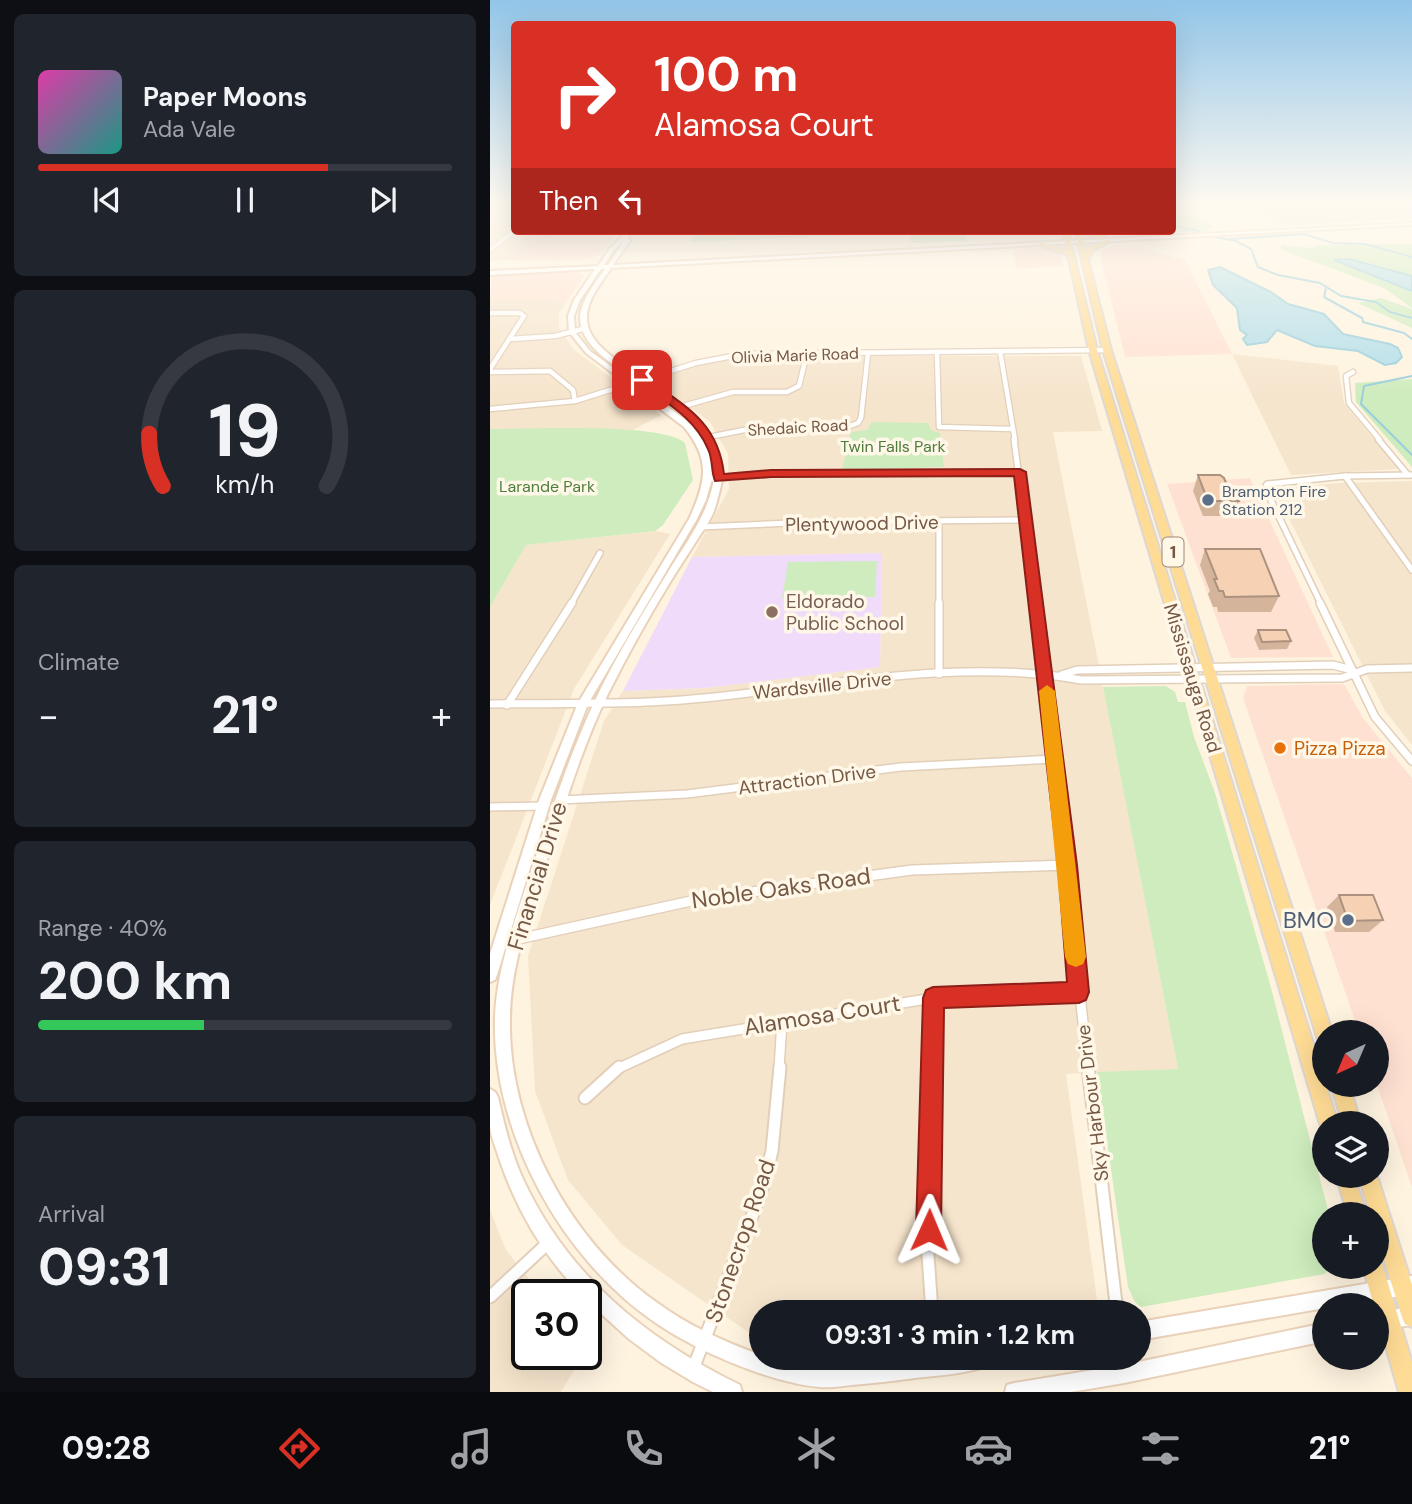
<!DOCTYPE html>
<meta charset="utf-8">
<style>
body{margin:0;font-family:"DM Sans",sans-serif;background:#20242c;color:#f1f3f6;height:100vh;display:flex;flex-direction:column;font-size:26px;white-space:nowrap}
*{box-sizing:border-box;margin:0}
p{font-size:23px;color:#9ea1a6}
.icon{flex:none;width:38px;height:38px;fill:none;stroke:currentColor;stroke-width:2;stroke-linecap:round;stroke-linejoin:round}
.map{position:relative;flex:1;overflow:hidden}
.details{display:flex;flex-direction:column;gap:14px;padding:14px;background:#0d0f14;width:490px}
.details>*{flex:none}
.top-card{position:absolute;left:21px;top:21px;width:665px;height:214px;border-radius:7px;box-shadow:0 7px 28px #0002;background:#d93025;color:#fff;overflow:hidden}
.needle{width:46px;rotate:224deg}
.fabs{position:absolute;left:822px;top:1020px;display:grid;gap:14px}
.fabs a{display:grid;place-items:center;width:77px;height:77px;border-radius:50%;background:#171b24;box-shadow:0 7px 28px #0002;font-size:35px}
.speed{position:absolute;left:21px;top:1279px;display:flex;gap:14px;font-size:35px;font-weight:700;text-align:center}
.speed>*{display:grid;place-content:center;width:91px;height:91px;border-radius:50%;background:#171b24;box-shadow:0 7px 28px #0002;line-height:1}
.speed .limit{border:4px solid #111;border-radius:10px;background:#fff;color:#111}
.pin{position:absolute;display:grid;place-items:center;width:60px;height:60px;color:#fff;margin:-30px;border-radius:14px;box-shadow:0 4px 10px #0006}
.me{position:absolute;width:77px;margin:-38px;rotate:1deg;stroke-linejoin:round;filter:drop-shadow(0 0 5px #0008)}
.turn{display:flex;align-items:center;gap:24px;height:147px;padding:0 28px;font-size:32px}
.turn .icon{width:91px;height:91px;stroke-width:2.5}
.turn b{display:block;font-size:49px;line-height:60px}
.then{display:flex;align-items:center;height:66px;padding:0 28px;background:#0003;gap:14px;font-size:26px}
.big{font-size:52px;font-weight:700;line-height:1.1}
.details .tile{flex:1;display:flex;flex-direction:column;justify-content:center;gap:10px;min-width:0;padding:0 24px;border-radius:10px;background:#20242c}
.details .dial{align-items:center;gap:0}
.dial svg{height:182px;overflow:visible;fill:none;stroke:#363941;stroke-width:7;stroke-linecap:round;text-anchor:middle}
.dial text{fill:#f1f3f6;stroke:none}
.song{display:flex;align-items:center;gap:21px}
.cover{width:84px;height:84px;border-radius:10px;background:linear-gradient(135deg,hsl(320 70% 55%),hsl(170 70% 35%))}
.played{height:7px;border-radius:4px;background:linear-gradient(90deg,#d93025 70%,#363941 70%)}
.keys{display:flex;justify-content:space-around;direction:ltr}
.heat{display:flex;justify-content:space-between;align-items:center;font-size:38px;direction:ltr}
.charge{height:10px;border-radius:5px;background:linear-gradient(90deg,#34c759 40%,#363941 0)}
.trip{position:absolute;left:259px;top:1300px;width:402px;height:70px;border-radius:35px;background:#171b24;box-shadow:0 7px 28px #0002;font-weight:700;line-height:70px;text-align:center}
.tab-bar{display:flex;height:112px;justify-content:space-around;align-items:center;background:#090b0e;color:#9ea1a6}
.tab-bar .icon{width:49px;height:49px}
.tab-bar .current{color:#d93025}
.tab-bar b{font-size:32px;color:#f1f3f6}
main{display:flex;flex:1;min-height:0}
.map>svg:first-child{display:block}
.residential{fill:#f6e5cd}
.commercial{fill:#ffe1d2}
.industrial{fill:#ece4db}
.education{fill:#f0dcfa}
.green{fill:#ceecbd}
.water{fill:#b2dee9;stroke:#98cedb;stroke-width:2}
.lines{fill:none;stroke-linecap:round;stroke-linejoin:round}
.stream{stroke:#98cedb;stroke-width:2}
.street-far5-casing{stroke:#e2cfba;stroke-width:5}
.street-far4-casing{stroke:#e2cfba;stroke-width:7}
.street-far3-casing{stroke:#e2cfba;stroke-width:8}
.street-far2-casing{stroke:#e2cfba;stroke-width:10}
.street-far1-casing{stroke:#e2cfba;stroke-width:12}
.street-casing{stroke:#e2cfba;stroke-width:15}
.secondary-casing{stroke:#ead2ba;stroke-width:4}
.primary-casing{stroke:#ded7d2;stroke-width:4}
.street-far5{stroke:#fff;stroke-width:3.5}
.street-far4{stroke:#fff;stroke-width:4.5}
.street-far3{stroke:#fff;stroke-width:5}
.street-far2{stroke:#fff;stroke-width:7}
.street-far1{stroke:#fff;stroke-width:9}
.street{stroke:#fff;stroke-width:11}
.secondary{fill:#fff;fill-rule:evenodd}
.primary{fill:#ffdc95;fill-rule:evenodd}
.wall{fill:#d4b49b}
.building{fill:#f6d1b4;stroke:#ac927e;stroke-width:2}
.route{fill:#d93025;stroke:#8d1f18;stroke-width:2}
.slow{fill:#f59e0b}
.service-dot{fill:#5c6f8a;stroke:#fff7e7;stroke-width:2.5}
.education-dot{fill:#8d6e63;stroke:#fff7e7;stroke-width:2.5}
.food-dot{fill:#e8710a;stroke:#fff7e7;stroke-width:2.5}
.labels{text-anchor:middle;stroke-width:7;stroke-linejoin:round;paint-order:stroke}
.far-street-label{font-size:16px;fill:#765945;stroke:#fff7e7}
.far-park-label{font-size:16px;fill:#4c7d3c;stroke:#fff7e7}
.far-service-label{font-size:16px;fill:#4e5e75;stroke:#fff7e7;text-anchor:start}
.shield{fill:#fff7e7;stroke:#9f8876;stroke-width:2}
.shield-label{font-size:18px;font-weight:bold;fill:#765945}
.street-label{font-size:19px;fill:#765945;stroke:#fff7e7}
.education-label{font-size:19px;fill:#785e54;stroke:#fff7e7;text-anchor:start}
.food-label{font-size:19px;fill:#c56008;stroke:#fff7e7;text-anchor:start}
.near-street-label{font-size:23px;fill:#765945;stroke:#fff7e7}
.near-service-label{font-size:23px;fill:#4e5e75;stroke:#fff7e7;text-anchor:end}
</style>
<main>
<section class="details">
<div class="tile">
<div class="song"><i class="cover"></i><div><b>Paper Moons</b><p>Ada Vale</p></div></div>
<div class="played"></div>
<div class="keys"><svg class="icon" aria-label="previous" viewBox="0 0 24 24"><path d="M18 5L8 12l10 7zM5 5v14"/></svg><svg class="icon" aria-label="pause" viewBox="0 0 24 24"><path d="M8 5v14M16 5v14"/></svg><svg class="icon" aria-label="next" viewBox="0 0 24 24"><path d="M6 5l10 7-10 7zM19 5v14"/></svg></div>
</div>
<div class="tile dial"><svg viewBox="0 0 100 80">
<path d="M14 69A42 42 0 1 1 86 69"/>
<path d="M14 69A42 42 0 0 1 8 46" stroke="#d93025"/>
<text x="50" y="56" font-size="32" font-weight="700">19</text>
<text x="50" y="72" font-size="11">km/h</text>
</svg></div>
<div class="tile"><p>Climate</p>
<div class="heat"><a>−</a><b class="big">21°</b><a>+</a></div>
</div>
<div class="tile"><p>Range · 40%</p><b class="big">200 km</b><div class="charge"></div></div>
<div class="tile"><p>Arrival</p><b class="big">09:31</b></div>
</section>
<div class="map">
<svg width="922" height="1392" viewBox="0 0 922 1392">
<rect width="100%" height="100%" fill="#fef3df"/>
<!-- residential -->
<g class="residential">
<polygon points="0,205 24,205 24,231 129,231 124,235 38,239 23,260 0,261"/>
<polygon points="44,297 75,304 69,313 69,328 84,350 171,415 143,430 0,429 0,299"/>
<polygon points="742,354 848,366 854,403 909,469 801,475"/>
<polygon points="300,356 591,356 612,431 563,432 688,1069 576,1074 608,1307 582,1312 271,1312 271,1334 258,1332 132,1245 78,1180 45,1091 38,956 114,721 133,691 215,688 390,667 392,553 202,557 239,489 238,454 220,422 163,381 207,366 253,357"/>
<polygon points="922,481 922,745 895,711 786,492 790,488 850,483"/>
<polygon points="165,531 180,534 84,689 0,905 0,607 36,545"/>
<polygon points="0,1210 16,1250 52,1295 37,1295 37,1354 93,1355 71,1392 0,1392"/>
</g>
<!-- commercial -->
<g class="commercial">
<polygon points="124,235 112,254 96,259 23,260 37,239"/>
<polygon points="623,245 646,246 695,260 742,354 635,357 611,259 610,251"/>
<polygon points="558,248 570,251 573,266 527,269 523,250"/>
<polygon points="86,271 94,276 75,304 44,297 0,299 2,275"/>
<polygon points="760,478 843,657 741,658 677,484"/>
<polygon points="854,684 873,718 922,778 922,1187 887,1085 887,1032 869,1032 753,698 757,686"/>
</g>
<!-- industrial -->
<polygon class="industrial" points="771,205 922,205 922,218 787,226"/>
<!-- education -->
<polygon class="education" points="392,553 390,667 215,688 133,691 202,557"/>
<!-- green -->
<g class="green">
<polygon points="683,213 718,220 723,227 717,231 650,235 633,231 682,231"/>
<polygon points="204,231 360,231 359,235 201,242"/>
<polygon points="419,231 475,231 477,241 421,243"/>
<polygon points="922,244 922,308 894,288 790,249 792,245 823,248 829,245"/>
<polygon points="891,298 922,309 922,328 868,303"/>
<polygon points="922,379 922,467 866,402 865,383"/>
<polygon points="382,422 438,423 441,430 450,433 454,467 352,470 361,432 377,430"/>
<path d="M0,429C36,429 173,422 195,443L203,480L173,525L165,531L36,545L0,607Z"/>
<polygon points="387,561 385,597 292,598 298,562"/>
<polygon points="676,686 685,692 688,702 695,702 704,737 725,793 780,984 839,1214 835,1214 835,1267 841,1267 835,1274 823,1276 651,1307 645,1302 638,1287 607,1072 688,1069 613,687"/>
</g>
<!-- water -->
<g class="water">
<polygon points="859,259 922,276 922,291 844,260"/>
<polygon points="730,267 781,292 798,304 834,314 853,334 900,344 908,348 912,357 906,363 895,365 868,351 825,346 787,330 777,342 757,345 753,339 757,335 750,330 747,308 723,285 718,270"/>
</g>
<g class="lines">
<!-- stream -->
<g class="stream">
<polyline points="682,225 709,231"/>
<polyline points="725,237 746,241 761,249 768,267 788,275 830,283 851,296 886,302 900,312 922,318"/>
<polyline points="740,239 814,234 843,243 875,244 922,257"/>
<polyline points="836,287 834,297 872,318 873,322 914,333 922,339"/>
<polyline points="922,376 874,386 871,404 922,455"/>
</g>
<defs>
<g id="street-far5">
<polyline points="8,213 24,214"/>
<polyline points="0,217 18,205"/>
<polyline points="0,250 24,231"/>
</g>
<g id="street-far4">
<polyline points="0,313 30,313 34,316 0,369"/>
<polyline points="21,339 65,336 93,329"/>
<polyline points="510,351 525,440"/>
<polyline points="447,352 449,427 522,429"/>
<polyline points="0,372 60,371 83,390 85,401"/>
<polyline points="863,372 856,376 859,403 890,440"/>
<polyline points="190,407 243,392 297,392 309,386 317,353"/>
<polyline points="0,409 85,401 206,363 253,354 617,350"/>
<polyline points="219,437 259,429 360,426 368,423 371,418 378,353"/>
</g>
<g id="street-far3">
<polyline points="524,439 545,604"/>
<polyline points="888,439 918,475"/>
<polyline points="855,476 922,570"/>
<polyline points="218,479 281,474 530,472"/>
<polyline points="449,521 449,604"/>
<polyline points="210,527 322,522 534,520"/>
<polyline points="81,604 110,553"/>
<polyline points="831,604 775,488 777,484 855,476 922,475"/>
</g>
<g id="street-far2">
<polyline points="449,603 449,674"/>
<polyline points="545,603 570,810"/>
<polyline points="830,603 885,717 922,761"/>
<polyline points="571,675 587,670 843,665 862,670"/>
<path d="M0,704C64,703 129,705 192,700C320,690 464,656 591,680L852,678L877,669L922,668"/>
<polyline points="17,705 82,603"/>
<polyline points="70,800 197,794 411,767 564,759"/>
<polyline points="0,807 53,806"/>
</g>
<g id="street-far1">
<polyline points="570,808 598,1069"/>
<polyline points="24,940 210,899 422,870 577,865"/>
<polyline points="127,1069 192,1039 443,998 589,992"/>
<polyline points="289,1069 292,1021"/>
<polyline points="442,1069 443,998"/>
</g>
<g id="street">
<polyline points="442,1067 438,1255 442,1312"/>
<polyline points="598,1067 627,1312"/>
<polyline points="95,1098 129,1067"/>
<polyline points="0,1297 59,1242"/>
<polyline points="632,1358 634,1374"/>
<polyline points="203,1369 271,1193 282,1151 290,1067"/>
</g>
<g id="secondary">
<path d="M922,223V225L121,268L120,270C111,283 97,300 97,317C94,365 214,392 228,454C230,463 234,471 232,480C230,490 227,502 224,511C220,521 213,531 207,540C198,554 188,569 179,584C157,620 137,656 118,694C91,749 74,808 55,866C39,916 20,967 20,1020C18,1126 80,1241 166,1302C197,1325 234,1342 271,1355V1358H280L316,1367L335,1369L438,1358H505L502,1364C479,1374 450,1375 425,1378C404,1381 383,1383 362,1385C351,1386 341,1388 330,1387C282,1383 209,1352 169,1325C73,1262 1,1133 5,1016C7,967 26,918 41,871C65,800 87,731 123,665C139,635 157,606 175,577C194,545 218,516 224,479C225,471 223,464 221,456C207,393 89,370 90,317C91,300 106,282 115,269H111L90,300L84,316L85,332L100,351L200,423L213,440L221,458L222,479L216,500L207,519L98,704L61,800L7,975L5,980L0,982V954L49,800L88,703L199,519C216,482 221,460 194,427L96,353L79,332L78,316L84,300L105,269L0,275V271L108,266L120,248L138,231H144L137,238L140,241L123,265ZM134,241L118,265H114L124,250Z"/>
<path d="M0,1089L5,1092L8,1097C14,1124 21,1153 33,1179C78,1276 156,1339 250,1385L252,1392H223L203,1382L170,1362L139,1339L96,1300V1295H92C54,1257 26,1209 9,1158C6,1148 1,1137 0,1127C0,1115 0,1102 0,1089Z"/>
<polygon points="922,1276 922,1294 852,1306 835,1306 835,1308 649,1340 649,1322"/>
<polygon points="922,1307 922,1325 887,1330 887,1312"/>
<polygon points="835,1323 835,1341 634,1383 581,1392 515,1392 517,1385 524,1383 634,1365"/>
</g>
<g id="primary">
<polygon points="572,231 578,231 607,350 848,1124 835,1124 835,1131 830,1124 599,350 578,255 548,244 551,242 577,251"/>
<polygon points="585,231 599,231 616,237 613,239 591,233 596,251 598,248 617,240 622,241 603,250 598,260 621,350 842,1032 835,1032 835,1045 829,1043 827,1037 613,350"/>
<polygon points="841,1085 859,1085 871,1124 853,1124"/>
<polygon points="846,1176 864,1176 876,1214 858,1214"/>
<polygon points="869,1176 887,1176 922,1285 922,1327 915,1324 912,1317 887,1237 887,1214 880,1214"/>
<polygon points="887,1259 890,1260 893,1267 922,1363 922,1392 909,1392 887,1316 887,1306 884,1306 873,1267 887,1267"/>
</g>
</defs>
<!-- street-far5 casing -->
<use href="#street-far5" class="street-far5-casing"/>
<!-- street-far4 casing -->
<use href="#street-far4" class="street-far4-casing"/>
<!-- street-far3 casing -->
<use href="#street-far3" class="street-far3-casing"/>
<!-- street-far2 casing -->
<use href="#street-far2" class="street-far2-casing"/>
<!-- street-far1 casing -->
<use href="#street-far1" class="street-far1-casing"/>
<!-- street casing -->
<use href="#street" class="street-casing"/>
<!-- secondary casing -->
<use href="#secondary" class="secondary-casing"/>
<!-- primary casing -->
<use href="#primary" class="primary-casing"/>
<!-- street-far5 -->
<use href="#street-far5" class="street-far5"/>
<!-- street-far4 -->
<use href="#street-far4" class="street-far4"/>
<!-- street-far3 -->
<use href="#street-far3" class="street-far3"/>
<!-- street-far2 -->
<use href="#street-far2" class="street-far2"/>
<!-- street-far1 -->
<use href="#street-far1" class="street-far1"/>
<!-- street -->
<use href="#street" class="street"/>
<!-- secondary -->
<use href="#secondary" class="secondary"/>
<!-- primary -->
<use href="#primary" class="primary"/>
</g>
<!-- wall -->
<g class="wall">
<polygon points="708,475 739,490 749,501 744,516 713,516 703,491"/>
<polygon points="715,549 789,596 781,612 728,612 727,607 723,607 718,594 720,591 710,565"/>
<polygon points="768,630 801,641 797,649 769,650 764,638"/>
<polygon points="849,895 893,920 879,932 845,932 837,907"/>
</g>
<!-- building -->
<g class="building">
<polygon points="708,475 730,475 734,478 739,490 745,490 749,501 718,501"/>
<polygon points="715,549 770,549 789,596 735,597 733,591 729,591 724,579 727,579"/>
<polygon points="768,630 796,630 801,641 772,642"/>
<polygon points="849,895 883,895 893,920 858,921"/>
</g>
<!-- sky -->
<linearGradient id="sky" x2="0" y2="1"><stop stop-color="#92c5e8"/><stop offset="0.51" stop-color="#fffaf1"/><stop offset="1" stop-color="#fffaf1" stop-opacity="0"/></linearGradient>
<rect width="922" height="400" fill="url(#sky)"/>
<!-- route -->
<path class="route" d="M149,378H156C195,406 228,422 234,474L281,470L530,469L536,472L587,865L599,992L596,1000L589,1003L454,1008L451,1230L448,1239L439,1242L430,1239L426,1230L433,998L436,990L443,987L577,982L568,865L524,476L281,477L225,481C221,471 223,459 218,449C205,418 175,402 149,382Z"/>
<!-- slow -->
<polygon class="slow" points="557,685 565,691 596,957 593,964 586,967 578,964 575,957 549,691"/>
<!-- markers -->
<g class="service-dot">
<circle cx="718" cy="500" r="7"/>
<circle cx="858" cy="920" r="7"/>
</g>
<circle class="education-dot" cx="282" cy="612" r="7"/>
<circle class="food-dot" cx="790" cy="748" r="7"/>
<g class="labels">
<!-- far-street labels -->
<g class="far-street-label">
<text transform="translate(305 355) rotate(-2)" y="6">Olivia Marie Road</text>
<text transform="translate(308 427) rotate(-3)" y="6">Shedaic Road</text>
</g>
<!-- far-park labels -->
<g class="far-park-label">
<text x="403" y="452">Twin Falls Park</text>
<text x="57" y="492">Larande Park</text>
</g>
<!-- far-service labels -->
<g class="far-service-label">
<text x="732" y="497">Brampton Fire<tspan x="732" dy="18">Station 212</tspan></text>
</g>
<!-- shield labels -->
<rect class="shield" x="672.5" y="537.5" width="21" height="29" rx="5"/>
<g class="shield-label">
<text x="683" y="558">1</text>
</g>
<!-- street labels -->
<g class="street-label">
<text transform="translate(372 523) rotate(-1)" y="7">Plentywood Drive</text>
<text transform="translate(703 678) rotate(73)" y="7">Mississauga Road</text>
<text transform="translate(332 685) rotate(-6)" y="7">Wardsville Drive</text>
<text transform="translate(317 779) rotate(-7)" y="7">Attraction Drive</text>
<text transform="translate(602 1103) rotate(-97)" y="7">Sky Harbour Drive</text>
</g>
<!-- education labels -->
<g class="education-label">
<text x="296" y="608">Eldorado<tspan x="296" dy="22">Public School</tspan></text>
</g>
<!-- food labels -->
<g class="food-label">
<text x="804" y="755">Pizza Pizza</text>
</g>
<!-- near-street labels -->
<g class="near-street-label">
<text transform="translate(47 876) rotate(-73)" y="8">Financial Drive</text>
<text transform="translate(291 888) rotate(-8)" y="8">Noble Oaks Road</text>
<text transform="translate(332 1015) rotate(-9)" y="8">Alamosa Court</text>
<text transform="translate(250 1241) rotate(-71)" y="8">Stonecrop Road</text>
</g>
<!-- near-service labels -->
<g class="near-service-label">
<text x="844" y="928">BMO</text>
</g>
</g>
</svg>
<div class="fabs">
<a><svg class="needle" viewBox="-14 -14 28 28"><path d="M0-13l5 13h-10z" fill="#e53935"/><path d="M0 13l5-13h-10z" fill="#9ea1a6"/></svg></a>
<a><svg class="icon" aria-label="layers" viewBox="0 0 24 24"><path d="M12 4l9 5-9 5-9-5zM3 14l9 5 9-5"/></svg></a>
<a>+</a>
<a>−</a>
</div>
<div class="speed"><div class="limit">30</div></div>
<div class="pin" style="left:152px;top:380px;background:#d93025"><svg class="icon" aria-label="arrive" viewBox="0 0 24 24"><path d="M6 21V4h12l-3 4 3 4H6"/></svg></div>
<svg class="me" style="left:439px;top:1230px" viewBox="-20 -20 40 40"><path d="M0-17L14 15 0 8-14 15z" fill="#d93025" stroke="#fff" stroke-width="4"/></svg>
<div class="trip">09:31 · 3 min · 1.2 km</div>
<div class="top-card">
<div class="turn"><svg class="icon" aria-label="right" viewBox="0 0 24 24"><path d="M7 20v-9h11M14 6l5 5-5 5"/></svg><div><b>100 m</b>Alamosa Court</div></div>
<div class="then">Then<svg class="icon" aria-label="left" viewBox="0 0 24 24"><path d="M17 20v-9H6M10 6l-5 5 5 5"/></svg></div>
</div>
</div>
</main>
<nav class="tab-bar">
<b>09:28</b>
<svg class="icon current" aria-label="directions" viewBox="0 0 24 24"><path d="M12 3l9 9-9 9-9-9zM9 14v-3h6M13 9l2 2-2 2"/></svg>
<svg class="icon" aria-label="music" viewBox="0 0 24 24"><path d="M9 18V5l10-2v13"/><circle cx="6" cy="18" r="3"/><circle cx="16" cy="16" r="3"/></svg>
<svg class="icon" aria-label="phone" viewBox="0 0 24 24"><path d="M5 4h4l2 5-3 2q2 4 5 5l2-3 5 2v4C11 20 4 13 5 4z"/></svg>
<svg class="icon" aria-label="climate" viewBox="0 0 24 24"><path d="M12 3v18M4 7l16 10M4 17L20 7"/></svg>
<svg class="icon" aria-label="car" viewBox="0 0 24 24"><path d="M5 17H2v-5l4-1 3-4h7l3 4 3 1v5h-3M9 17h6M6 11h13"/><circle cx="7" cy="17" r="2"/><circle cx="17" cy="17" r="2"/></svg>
<svg class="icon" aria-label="filters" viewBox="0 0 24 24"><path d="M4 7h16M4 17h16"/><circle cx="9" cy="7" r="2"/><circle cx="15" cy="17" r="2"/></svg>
<b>21°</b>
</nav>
